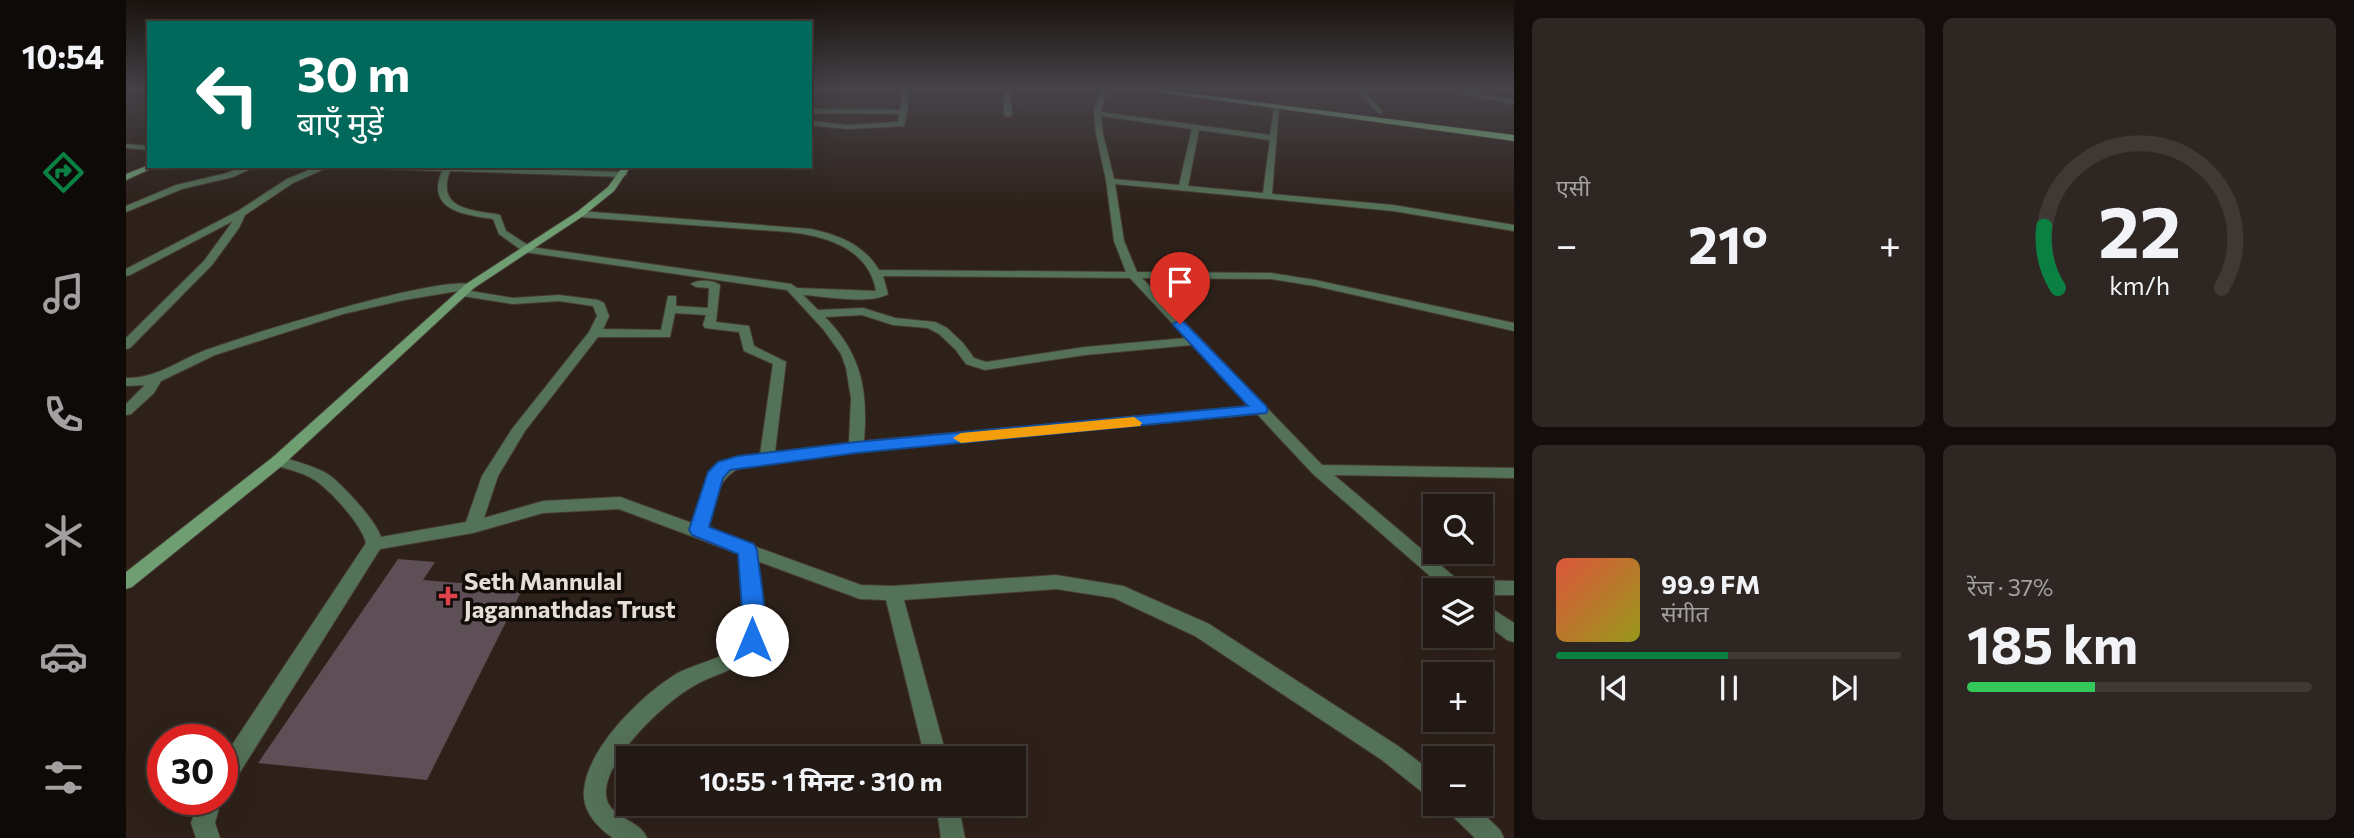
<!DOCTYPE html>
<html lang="hi">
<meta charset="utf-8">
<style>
body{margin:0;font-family:Commissioner,"Noto Sans Devanagari",sans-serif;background:#2e2622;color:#f1f3f6;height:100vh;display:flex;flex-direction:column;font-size:26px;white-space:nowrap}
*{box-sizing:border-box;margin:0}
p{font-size:23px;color:#a2a0a0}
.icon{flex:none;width:38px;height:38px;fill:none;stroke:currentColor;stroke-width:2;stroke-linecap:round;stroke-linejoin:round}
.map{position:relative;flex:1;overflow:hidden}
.side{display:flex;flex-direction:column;gap:18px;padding:18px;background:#130e0b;width:840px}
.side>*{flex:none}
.guide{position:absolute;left:21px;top:21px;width:665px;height:147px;border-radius:0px;box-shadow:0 7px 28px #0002,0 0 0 2px #3f3834;background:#00695c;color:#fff;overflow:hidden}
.controls{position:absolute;left:1297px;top:494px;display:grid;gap:14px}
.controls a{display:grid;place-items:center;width:70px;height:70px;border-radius:0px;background:#221914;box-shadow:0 7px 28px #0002,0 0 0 2px #3f3834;font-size:35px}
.speed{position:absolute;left:21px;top:724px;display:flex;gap:14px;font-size:35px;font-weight:700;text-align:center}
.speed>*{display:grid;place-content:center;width:91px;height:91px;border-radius:50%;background:#221914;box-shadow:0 7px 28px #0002,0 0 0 2px #3f3834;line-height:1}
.speed .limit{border:10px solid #d22;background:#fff;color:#111}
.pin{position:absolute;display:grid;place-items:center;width:60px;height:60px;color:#fff;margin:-72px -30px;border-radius:50% 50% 50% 0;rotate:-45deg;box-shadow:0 0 7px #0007}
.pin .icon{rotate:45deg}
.me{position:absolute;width:77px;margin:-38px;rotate:0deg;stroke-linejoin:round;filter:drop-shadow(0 0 5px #0008)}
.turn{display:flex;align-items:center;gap:24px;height:147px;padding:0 35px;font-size:32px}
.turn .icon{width:91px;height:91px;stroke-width:2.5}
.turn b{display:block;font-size:49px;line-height:60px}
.big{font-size:52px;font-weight:700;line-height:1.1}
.side .tile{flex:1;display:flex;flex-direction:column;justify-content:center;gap:10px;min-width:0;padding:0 24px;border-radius:10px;background:#2e2622}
.side .dial{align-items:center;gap:0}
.dial svg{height:182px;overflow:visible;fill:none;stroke:#3f3834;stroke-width:7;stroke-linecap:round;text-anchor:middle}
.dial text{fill:#f1f3f6;stroke:none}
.song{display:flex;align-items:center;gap:21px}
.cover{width:84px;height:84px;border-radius:10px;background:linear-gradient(135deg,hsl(10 70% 55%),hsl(60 70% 35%))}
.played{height:7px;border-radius:4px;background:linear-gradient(90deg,#0b8043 50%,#3f3834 50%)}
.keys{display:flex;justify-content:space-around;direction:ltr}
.heat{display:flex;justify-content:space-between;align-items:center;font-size:38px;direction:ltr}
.charge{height:10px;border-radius:5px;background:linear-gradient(90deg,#34c759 37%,#3f3834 0)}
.side .tiles{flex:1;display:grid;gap:18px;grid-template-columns:repeat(2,1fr)}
.trip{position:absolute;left:490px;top:746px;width:410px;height:70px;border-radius:0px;background:#221914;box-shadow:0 7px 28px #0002,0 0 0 2px #3f3834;font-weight:700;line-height:70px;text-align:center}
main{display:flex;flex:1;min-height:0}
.tabs{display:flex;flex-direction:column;width:126px;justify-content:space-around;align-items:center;background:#0e0a08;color:#a2a0a0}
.tabs .icon{width:49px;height:49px}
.tabs .active{color:#0b8043}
.tabs b{font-size:32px;color:#f1f3f6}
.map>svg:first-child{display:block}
.building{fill:#5e4e56}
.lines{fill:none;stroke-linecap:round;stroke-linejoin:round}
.street-casing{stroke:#483b35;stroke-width:2}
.secondary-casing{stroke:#483b35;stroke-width:2}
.primary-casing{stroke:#483b35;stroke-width:1}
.street{fill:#547257;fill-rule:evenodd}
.secondary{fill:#6e9e72;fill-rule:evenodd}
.primary{fill:#81c088;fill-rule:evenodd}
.route{fill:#1a73e8;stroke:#114b97;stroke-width:2}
.slow{fill:#f59e0b}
.health-dot{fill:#e0444e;stroke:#120c09;stroke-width:2.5}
.labels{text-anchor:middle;stroke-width:7;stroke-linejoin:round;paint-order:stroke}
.near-poi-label{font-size:24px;font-weight:bold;fill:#e7ddd8;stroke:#120c09;text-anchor:start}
</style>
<main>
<nav class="tabs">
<b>10:54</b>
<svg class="icon active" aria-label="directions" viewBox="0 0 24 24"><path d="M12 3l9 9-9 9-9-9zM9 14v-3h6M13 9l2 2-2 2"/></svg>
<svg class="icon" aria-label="music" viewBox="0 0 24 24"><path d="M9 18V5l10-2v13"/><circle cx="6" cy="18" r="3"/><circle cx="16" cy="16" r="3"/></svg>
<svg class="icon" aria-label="phone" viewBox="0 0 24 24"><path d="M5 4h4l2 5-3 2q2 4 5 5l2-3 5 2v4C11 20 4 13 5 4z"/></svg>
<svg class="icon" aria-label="climate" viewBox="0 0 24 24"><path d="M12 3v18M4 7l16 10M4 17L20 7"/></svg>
<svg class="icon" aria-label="car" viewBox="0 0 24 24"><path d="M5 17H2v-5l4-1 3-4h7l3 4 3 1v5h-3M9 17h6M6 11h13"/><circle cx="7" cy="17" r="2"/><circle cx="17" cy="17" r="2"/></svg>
<svg class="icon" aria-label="filters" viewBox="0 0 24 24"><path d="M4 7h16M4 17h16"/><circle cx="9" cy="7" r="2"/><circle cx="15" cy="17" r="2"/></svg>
</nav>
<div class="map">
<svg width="1388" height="838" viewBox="0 0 1388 838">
<rect width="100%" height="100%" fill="#2e211a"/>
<!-- building -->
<polygon class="building" points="272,559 309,562 297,580 397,588 301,780 132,763"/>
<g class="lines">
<defs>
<g id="street">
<polygon points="777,89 783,89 781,112 778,126 721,129 684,125 684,121 721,125 772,122 773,114 684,113 684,109 774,110"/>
<polygon points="878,89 884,89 886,115 882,117 878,115"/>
<path d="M975,89H981L975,112L1144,135L1148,108L1153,107L1146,194L1267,205L1388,225V231L1267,211L989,184L998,241L1011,272L1145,273L1189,280L1388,323V331L1189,286L1145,279L1016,278L1196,465L1388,468V478L1208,475L1332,580L1388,581V595H1354V590H1320L1187,474L1131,414L730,452L616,467C590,478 587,504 581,529L735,585L767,586L930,575L997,586L1083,624L1272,746L1309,774V799L1301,796L1256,760L1069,636L988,598L930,589L778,600L821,758H799L760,600L734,599L631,561C635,586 645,621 633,645C619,670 588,673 566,687C539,702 467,768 482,803C490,819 514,821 521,838H487C471,827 456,811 458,790C462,747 516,695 550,674C570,663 597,660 613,643C618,637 618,630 619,623L613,554L493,509L417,513L347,533L254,549L104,788L96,791V760L240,543C235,524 209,496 193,483C180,473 162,469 147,465L145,461L147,457L152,456C169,461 185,465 200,473C215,482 250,521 255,537L340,522L356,476L386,429L463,332L471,316L467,306L433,301L387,304L336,296L332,295V291L278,300L217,314L89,355L35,381L28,393L5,414L0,415V404L19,385L0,386V378C30,379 53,360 80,350C115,337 327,270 349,286L348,288L338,290L387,298L433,295L472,300L478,303L483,316L477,329L535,330L542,296H550V306L582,308L583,288L570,287L565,284C571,279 588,280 594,285L590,322L623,326L628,346L660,362L649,452L723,443L725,398L720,368L715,354L697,329L661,290L398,252L373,234L367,219C340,215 299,211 316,171L225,168L221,166H328L500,172L501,174L497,177L324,171C309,211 349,210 374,215L380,231L405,247L665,284L671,288L750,291C743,249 701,236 663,232L454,217L449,214L454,211L685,229C713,235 738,245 753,270L1000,272L988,241L980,180L970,134L968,110ZM975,116L1066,129L1053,185L988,179L977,134ZM1073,130L1144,140L1137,193L1062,186ZM757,276L1004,278L1060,338L959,347L860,362L848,358L837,343L821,328L809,322L769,318L737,308L692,310L677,295C698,296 745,305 762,294ZM549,313L580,315L577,325L579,328L613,332L618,351L647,364L634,454C583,461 579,477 566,523L494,497L417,501L358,518L372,476L399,431L472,337H544ZM736,315L767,325L802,328L813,334L829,349L840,364L859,370L959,355L1066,345L1123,406L738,441C742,390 736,355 699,317Z"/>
<polygon points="1230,89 1236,89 1256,111 1256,113 1252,113"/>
<polygon points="1310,89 1323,89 1388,100 1388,104"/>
<polygon points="0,144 23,146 23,150 0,148"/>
<polygon points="119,166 131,166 107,177 56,189 0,212 0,206 50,185 101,173"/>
<polygon points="193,166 205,166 167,183 119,215 113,228 86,265 4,348 0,349 0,338 78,261 107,221 4,275 0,276 0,269 112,211 161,179"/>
<polygon points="1354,601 1388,623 1388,642 1381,640 1354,619"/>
<polygon points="73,800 95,800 89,823 94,838 70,838 65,823"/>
<polygon points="810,803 832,803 839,838 815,838"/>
<polygon points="1318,803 1346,803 1374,830 1378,838 1349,838 1321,811"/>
</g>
<g id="secondary">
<polygon points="23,165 31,166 0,180 0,174"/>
<polygon points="497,166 505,166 488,191 457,216 348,288 157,465 6,587 0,589 0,572 147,457 340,284 451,212 482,187"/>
</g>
<polygon id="primary" points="1009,89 1030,89 1388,135 1388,141"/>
</defs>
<!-- street casing -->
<use href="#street" class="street-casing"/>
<!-- secondary casing -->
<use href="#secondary" class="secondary-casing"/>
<!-- primary casing -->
<use href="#primary" class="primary-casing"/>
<!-- street -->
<use href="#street" class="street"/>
<!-- secondary -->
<use href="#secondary" class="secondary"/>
<!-- primary -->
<use href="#primary" class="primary"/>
</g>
<!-- sky -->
<linearGradient id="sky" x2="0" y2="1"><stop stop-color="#19120e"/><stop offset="0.43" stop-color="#464349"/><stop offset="1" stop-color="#464349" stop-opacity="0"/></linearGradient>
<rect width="1388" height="206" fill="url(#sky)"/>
<!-- route -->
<path class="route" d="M1054,320L1058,322L1140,406L1142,410L1140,413L730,453L604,470L597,478L583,527L628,544L631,550C633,575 645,623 634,646L626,649L619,646L615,640L617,623L612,554L566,535L563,530L582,472L592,462L612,456L730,442L1122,406L1049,327L1047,324Z"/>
<!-- slow -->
<polygon class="slow" points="1008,417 1016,423 1014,426 835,443 827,438 835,433"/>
<!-- markers -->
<path class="health-dot" d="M318.5 585.5h7v7h7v7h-7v7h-7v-7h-7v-7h7z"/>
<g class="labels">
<!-- near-poi labels -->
<g class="near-poi-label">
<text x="338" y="590">Seth Mannulal<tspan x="338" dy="28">Jagannathdas Trust</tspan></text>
</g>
</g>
</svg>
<div class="controls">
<a><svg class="icon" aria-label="search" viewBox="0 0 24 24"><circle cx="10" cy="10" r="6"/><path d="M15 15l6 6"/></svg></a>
<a><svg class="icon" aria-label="layers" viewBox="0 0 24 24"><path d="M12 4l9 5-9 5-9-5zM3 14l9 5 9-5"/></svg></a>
<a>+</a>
<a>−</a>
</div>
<div class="speed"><div class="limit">30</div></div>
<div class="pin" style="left:1054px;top:324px;background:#d93025"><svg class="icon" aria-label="arrive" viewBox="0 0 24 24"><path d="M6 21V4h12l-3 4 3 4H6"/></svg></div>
<svg class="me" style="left:626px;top:640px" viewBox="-20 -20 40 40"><circle r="19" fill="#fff"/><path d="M0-13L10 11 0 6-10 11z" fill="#1a73e8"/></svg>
<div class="trip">10:55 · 1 मिनट · 310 m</div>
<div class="guide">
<div class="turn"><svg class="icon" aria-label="left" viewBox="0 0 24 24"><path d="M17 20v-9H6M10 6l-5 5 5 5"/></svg><div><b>30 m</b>बाएँ मुड़ें</div></div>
</div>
</div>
<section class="side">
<div class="tiles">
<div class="tile"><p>एसी</p>
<div class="heat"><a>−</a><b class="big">21°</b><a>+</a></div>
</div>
<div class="tile dial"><svg viewBox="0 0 100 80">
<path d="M14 69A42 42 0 1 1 86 69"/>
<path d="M14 69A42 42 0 0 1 8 42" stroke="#0b8043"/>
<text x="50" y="56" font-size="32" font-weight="700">22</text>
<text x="50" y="72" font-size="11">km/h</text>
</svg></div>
<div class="tile">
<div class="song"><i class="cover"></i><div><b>99.9 FM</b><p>संगीत</p></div></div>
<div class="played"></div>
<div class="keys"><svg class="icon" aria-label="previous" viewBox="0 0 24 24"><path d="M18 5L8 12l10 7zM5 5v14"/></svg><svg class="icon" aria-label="pause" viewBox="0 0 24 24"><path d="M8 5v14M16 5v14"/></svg><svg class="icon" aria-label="next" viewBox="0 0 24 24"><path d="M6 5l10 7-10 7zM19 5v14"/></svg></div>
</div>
<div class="tile"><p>रेंज · 37%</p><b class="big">185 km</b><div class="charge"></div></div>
</div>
</section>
</main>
